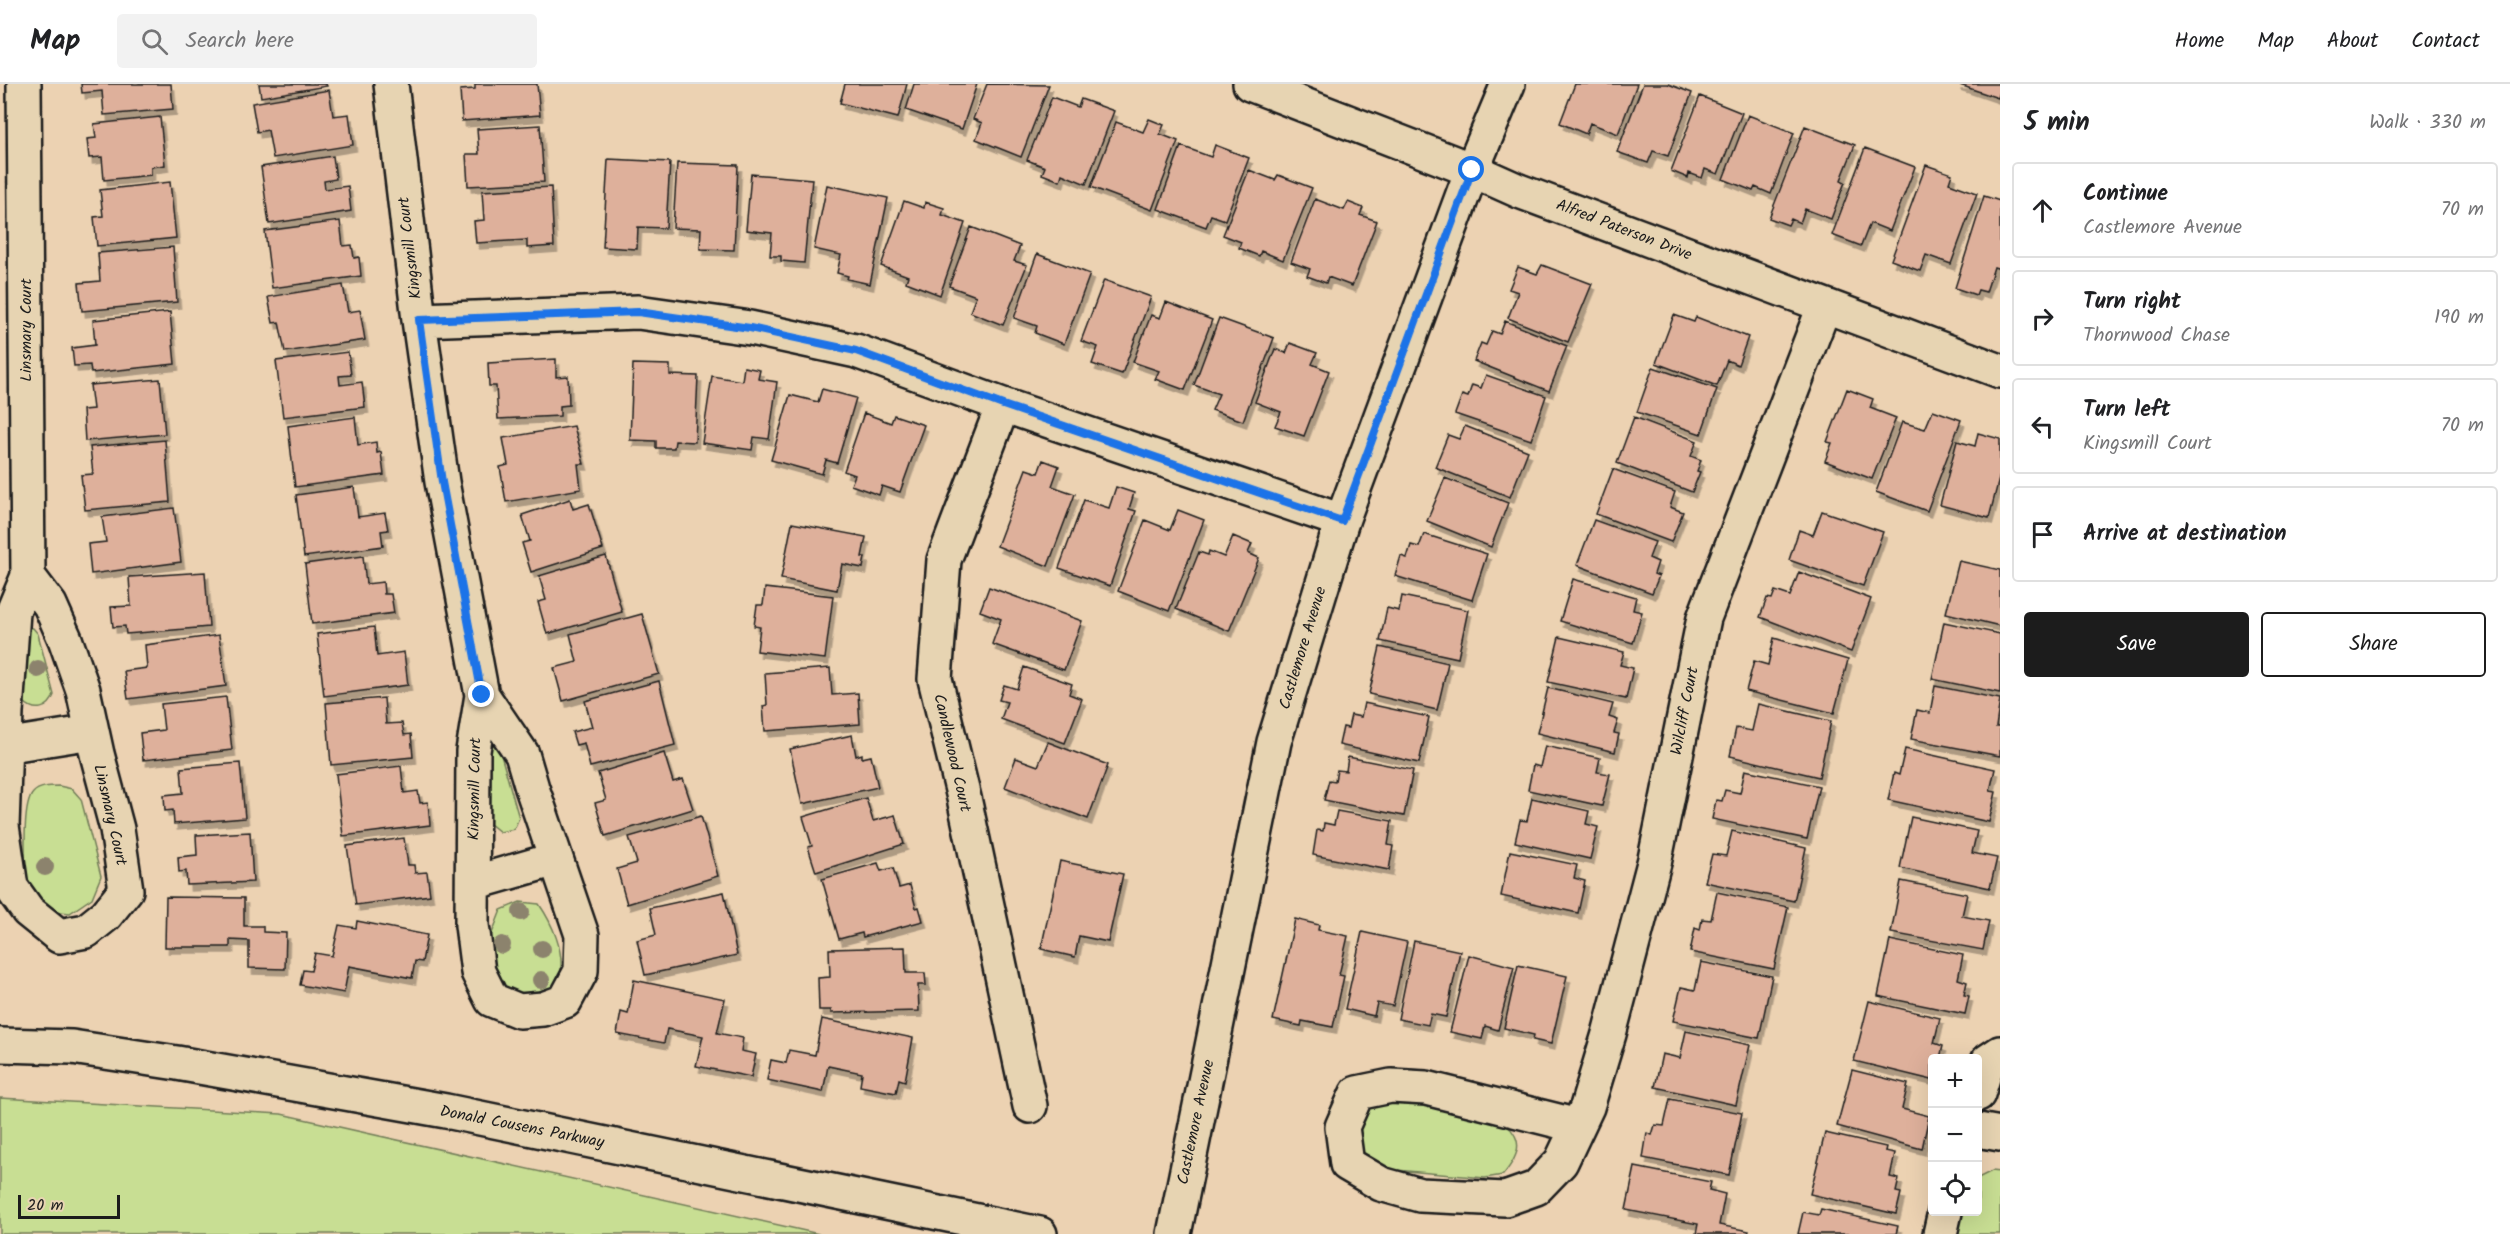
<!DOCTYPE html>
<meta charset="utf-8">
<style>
body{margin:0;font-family:Kalam,sans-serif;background:#f2f2f2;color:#202124}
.controls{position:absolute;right:18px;bottom:18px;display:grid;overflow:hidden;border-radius:6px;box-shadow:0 6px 24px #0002}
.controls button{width:54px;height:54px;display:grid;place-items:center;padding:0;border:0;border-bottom:2px solid #e0e0e0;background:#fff;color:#202124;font:30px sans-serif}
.scale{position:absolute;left:18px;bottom:15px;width:102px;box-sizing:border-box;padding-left:6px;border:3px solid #1c1c1c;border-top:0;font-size:16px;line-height:21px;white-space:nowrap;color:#1c1c1c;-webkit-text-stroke:4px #e7d4b2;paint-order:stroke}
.stop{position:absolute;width:18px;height:18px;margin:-14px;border:4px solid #1a73e8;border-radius:50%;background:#fff}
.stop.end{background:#1a73e8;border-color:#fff;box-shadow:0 2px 6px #0008}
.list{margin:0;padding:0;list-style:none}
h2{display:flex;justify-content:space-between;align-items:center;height:78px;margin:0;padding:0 24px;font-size:26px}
h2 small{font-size:20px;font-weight:400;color:#757577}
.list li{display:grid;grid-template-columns:39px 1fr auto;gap:18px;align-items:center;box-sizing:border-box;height:96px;margin:0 12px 12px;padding:0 12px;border:2px solid #e0e0e0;border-radius:6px}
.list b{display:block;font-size:22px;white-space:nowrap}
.list p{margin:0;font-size:20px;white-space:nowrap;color:#757577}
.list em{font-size:20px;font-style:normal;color:#757577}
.actions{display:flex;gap:12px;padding:18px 24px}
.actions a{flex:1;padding:14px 0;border:2px solid #1c1c1c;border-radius:6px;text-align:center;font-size:21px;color:#1c1c1c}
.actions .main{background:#1c1c1c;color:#fff}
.icon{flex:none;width:33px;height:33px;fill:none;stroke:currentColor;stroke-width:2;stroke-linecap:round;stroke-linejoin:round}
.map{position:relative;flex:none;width:2000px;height:1150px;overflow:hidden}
header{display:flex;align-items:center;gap:36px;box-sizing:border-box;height:84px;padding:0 30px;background:#fff;border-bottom:2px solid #e0e0e0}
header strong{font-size:28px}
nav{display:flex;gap:33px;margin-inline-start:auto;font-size:21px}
.search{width:420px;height:54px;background:#f2f2f2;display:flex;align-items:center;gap:15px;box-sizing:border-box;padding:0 21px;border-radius:6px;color:#757577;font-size:22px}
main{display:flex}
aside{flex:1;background:#fff}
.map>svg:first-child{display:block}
.green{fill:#c8de93;stroke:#727d58;stroke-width:1.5}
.building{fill:#deb09b;stroke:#1c1c1c;stroke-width:1.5;filter:url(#shadow)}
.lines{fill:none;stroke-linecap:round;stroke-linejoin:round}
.street-casing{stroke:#1c1c1c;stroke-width:38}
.secondary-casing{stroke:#1c1c1c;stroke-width:38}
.street{stroke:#e7d4b2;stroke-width:33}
.secondary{stroke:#e7d4b2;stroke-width:33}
.tree{fill:#8c836d}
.route{stroke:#1a73e8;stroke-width:8}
.labels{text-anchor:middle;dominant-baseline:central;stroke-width:4.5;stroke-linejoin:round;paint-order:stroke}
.street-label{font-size:16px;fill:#1c1c1c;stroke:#e7d4b2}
</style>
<header>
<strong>Map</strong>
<div class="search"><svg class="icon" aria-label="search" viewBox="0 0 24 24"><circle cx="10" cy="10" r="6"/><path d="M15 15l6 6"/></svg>Search here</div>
<nav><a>Home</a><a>Map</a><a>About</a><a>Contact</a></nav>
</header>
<main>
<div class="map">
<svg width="2000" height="1150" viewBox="0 0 2000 1150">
<defs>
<filter id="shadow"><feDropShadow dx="3.5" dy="6" stdDeviation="0" flood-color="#0004"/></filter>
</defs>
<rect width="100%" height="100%" fill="#ecd2b2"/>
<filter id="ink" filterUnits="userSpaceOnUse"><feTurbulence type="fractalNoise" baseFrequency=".0167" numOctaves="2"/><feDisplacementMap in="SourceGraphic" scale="12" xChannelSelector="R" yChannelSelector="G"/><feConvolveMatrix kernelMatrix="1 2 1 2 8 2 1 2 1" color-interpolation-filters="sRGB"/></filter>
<g filter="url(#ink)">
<path class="green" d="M28,544H33L38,550L54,611C49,625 35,629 24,618L20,551Z
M480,638L493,643L519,734L514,745L500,748L489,739Z
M59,702L72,705L81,715L101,792L92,814L70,829L51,827L26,802C26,783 21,722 33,709C39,702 50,702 59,702Z
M520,818L539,820C552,839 565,867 560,891C558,898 551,905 546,910L521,914L495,904L485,881L491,852L501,826Z
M1384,1011L1500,1035C1524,1054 1522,1068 1503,1091L1485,1094L1374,1084L1357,1064V1033L1369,1019Z
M0,1014L281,1030L819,1150H0Z
M1992,1087L2000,1088V1150H1957L1963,1128H1978V1094Z"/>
<path class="building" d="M81,0H171L173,25L104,31L102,7L82,9Z
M259,0H326L327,2L261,13Z
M475,0H537L540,31L462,37L460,6L475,5Z
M845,0H907L898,34L840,19Z
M914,0H977L962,45L906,26Z
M987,0L1049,1L1021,73L976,55L982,39L973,35Z
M1575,0H1637L1618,50L1590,39L1586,50L1560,39Z
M1643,0H1668L1692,9L1668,72L1653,67L1648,79L1617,68Z
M1957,0H2000V8L1998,14Z
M329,6L333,32L349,30L353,61L273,74L268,46L257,48L252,19Z
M1700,12L1742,29L1718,90L1705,85L1702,94L1689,89L1688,94L1671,87Z
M1052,13L1078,23L1081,15L1114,27L1086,100L1062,90L1060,97L1042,90L1045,83L1027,76Z
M1748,31L1794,49L1771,110L1755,103L1753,107L1723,95Z
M160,33L165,81L151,83V91L104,96L102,73L89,74L87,55L96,54L94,40Z
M1149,35L1164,41L1160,50L1178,57L1152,126L1091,103L1116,38L1143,48Z
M540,41L544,98L468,102L466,70H479L477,45Z
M1805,42L1855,61L1841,96L1845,98L1831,135L1805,125L1800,139L1791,135L1788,141L1769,134Z
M1215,61L1249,74L1225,136L1211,131L1206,143L1158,125L1181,62L1211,73Z
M1865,64L1915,83L1890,147L1870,139L1861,162L1832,151Z
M333,72L336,95L324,97L325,105L348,102L351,127L269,140L261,83Z
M608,75L670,78L666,144L638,143L637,165L603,163Z
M677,79L738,81L734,166L700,165L701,145L673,144Z
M1926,81L1952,90L1949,99L1977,109L1951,180L1926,171L1920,187L1891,176Z
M1249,86L1275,96L1278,91L1312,104L1283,176L1261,167L1259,172L1239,164L1241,158L1223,151Z
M751,90L812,95L804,179L781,177V172H770L772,149L746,146Z
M170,98L176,154L97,162L94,133L103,132L100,106Z
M827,101L888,114L870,200L847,195L848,192L837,189L841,171L814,165Z
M551,103L554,162L527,164V156L476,159L474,137L484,136L482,107Z
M1984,112L2000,117V185L1994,183L1986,208L1978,206L1976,211L1955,204Z
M1315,115L1344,126L1348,118L1363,124L1360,131L1377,137L1352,202L1328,193L1326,199L1307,192L1310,185L1291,178Z
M904,117L924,124L925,118L944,124L942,131L965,139L940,211L906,198L908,192L881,182Z
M340,137L343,162L352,161L354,174L359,173L361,192L272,204L265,147Z
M971,143L1020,162L1014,177L1027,181L1003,241L970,228L976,212L949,202Z
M173,163L177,218L82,227L79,199L100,197L98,169Z
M1037,170L1090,190L1064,260L1035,249L1037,242L1014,234Z
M1542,181L1592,200L1568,258L1508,234L1518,208L1509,205L1518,183L1537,190Z
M1104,196L1151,213L1122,290L1092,280L1098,263L1081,257Z
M343,201L348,228L360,226L365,256L285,268L279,238L273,239L268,213Z
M1166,218L1212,236L1185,306L1155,295L1159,287L1133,278L1151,231L1160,234Z
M170,228L175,280L91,289L90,281L74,282L72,264L95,261L93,236Z
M1674,231L1694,238L1696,233L1748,253L1738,281L1727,276L1717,302L1656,279Z
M1219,234L1274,254L1243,337L1212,326L1219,310L1194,301Z
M1505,237L1567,262L1549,307L1474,277L1481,259L1486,261L1492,247L1500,250Z
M1290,259L1317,269L1312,280L1329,287L1304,352L1275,342L1281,328L1255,318L1275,265L1286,269Z
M348,268L351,291L339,292L340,301L362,298L365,323L283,333L276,277Z
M556,275V293L568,292L569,321L560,322V332L498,335L496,302H489L488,279Z
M633,280L670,281V291L698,292L695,358L675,357L674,364H656V357L630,356Z
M744,283L760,286L758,295L777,298L769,355L754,353L752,366L702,359L712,292L742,297Z
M1653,283L1717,305L1701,350L1637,328Z
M1486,291L1546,312L1531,356L1455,330L1462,311L1468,313L1472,301L1481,304Z
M160,295L165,350L85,357L83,326L93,325L90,301Z
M822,305L856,314L837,379L826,376L822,390L771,376L790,311L818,318Z
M1847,305L1873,315L1870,324L1896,334L1872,395L1825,377L1832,359L1827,358Z
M1933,326L1961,336L1927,427L1876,408L1902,338L1925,345Z
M864,329L891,339L894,331L924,341L900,408L882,402L879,411L851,401L855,391L844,387Z
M355,333L358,361L376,358L377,369L381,368L384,391L295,403L288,342Z
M1634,333L1697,357L1691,372L1701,376L1697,387L1700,388L1692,408L1617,379Z
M574,342L584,380H578L581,405L506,418L500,383L508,381L503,354Z
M1465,342L1528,367L1510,413L1435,383L1448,351L1459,355Z
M1978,349L2000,355V391L1989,434L1940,421L1957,357L1975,362Z
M165,356L170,418L85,426L81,391L93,390L90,363Z
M1043,376L1059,382L1052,402L1075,410L1048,482L997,462L1026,385L1038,389Z
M1613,385L1675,408L1670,423L1683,428L1671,458L1596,430Z
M1445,394L1508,419L1491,463L1427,437Z
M354,403L358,433L385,429L388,446L381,447L383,462L304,473L296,411Z
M1116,403L1134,409L1129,425L1136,427L1110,502L1059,484L1084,416L1109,424Z
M570,415L573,425L589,420L603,465L531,488L522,459L530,457L522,431Z
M174,424L181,478L91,490L88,460L106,458L102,433Z
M1178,426L1204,436L1169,527L1118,507L1145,436L1170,446Z
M1822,427L1883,448L1863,502L1789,476L1799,446L1813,451Z
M1594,436L1655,458L1649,474L1658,478L1654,490L1659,492L1652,509L1577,481Z
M792,439L866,453L862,473H865L863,484L842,480L837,506L781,495Z
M1424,450L1487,470L1472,516L1395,492L1401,472L1407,474L1411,461L1419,463Z
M1233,452L1252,460L1248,469L1259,474L1229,547L1176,525L1199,468L1208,471L1209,467L1224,473Z
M363,472L366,500L383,498L384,510H391L394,529L312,540L305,480Z
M606,472L622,528L547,550L538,518L546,516L539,492Z
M1959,477L2000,486V542L1946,529Z
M205,488L209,543L126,550L125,542L113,543L111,523L131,522L129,493Z
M1799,488L1871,515L1851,568L1760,533L1767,514L1772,515L1775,507L1790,512Z
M1573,495L1636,513L1633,526L1642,528L1633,559L1560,537Z
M989,503L1082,537L1064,586L992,560L1001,535L980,527Z
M765,504L833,512L825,575L757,567L760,543L754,542L757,521H763Z
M1402,512L1468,526L1458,574L1380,557L1387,524L1399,527Z
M642,530L659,590L563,617L554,584L577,578L570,550Z
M1944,538L2000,550V609L1932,595Z
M374,543L377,572L404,568L408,601L324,612L317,550Z
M219,551L226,602L128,615L124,587L147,584L145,561Z
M1559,553L1624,568L1620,581L1633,584L1626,615L1548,598Z
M1774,554L1848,576L1834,629L1746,607L1754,577L1768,581Z
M1380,563L1448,579L1437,626L1369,610Z
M1024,583L1072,600L1069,610L1082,615L1065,659L1001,635L1007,618L999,616L1004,601L1017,605Z
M830,584L832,611L858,609L860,640L765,647L763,622L767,621L765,589Z
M659,597L675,661L590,683L584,659L576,661L572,648L592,643L585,617Z
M1935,602L2000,615L1996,643H2000V672L1911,655L1917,626L1930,629Z
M1548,604L1613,620L1609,633L1618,636L1614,649L1619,650L1615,668L1537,649Z
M226,613L232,666L143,676L140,649L164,646L161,620Z
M384,614L386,640L402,639L404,651L411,650L413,673L331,681L326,619Z
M1364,619L1429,633L1419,679L1339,661L1343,643L1348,644L1351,631L1361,633Z
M1758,620L1831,637L1819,693L1730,672L1736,644L1752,647Z
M852,651L856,672L862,670V674L871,672L878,703L802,720L790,665Z
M1048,658L1108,681L1088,735L1005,703L1016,674L1038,682Z
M1545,662L1600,674L1597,688L1610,690L1602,722L1528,706L1533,681L1540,683Z
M1905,665L1995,685L1990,707L1996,708L1989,738L1888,716L1894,689L1899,691Z
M664,669L673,698L683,695L693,725L605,752L595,719L606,716L598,689Z
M1348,673L1413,686L1404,732L1324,716L1329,696L1335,697L1337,686L1346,687Z
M240,679L245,734L174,740L173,726L165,727L164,711L183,709L181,684Z
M401,682L404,709L418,707L420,719L428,718L430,741L343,752L336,690Z
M1745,686L1819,702L1807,755L1712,735L1716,716L1722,717L1725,706L1740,709Z
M866,714L873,737L895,731L904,760L816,788L808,763L812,762L803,733Z
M1532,714L1589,727L1586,740L1598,743L1590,775L1515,758L1520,736L1527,737Z
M1337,727L1392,737L1388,761L1393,762L1389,786L1313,771L1317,746L1323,747L1324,739L1334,741Z
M701,732L718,792L627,820L617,785L637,779L629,753Z
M1911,733L1977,747L1972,769L1997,774L1990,804L1900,784Z
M1732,747L1806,764L1794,817L1705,798L1712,770L1726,772Z
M250,748L253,798L187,801L186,787L179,788L178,773L197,771L196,751Z
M404,754L408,781H414L415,789L427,788L430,811L356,821L347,762Z
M1510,767L1577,781L1574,794L1585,797L1578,829L1501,812Z
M1060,777L1123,790L1108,858L1079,852L1075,873L1041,865Z
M878,779L881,787L893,784L899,804L910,801L916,824L919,823L923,837L863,853L862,849L839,855L822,795Z
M1901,797L1967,810L1962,832L1989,837L1983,866L1891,849Z
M724,808L737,871L645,891L637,856L656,851L650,824Z
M1717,808L1788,823L1774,885L1690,868L1695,844L1700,846L1702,835L1711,836Z
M166,813L244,814V842H263V848L286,849L285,885L249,884V857L230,856V863H165Z
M1295,835L1319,841L1318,846L1348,852L1339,891L1344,892L1333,943L1302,937L1301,942L1273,936Z
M357,837L427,851L422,878L415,877L412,894L349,882L344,909L300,901L303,886L311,887L315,869L332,872L339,841L356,844Z
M1362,848L1407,858L1393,922L1377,919L1374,932L1345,925Z
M1890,856L1963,871L1958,895L1967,898L1964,911L1969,912L1965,930L1878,912Z
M1414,857L1460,867L1446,933L1431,930L1428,941L1398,935Z
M905,863L906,889H925L926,901H918L919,927L831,929V926H819L818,894L830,893L829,865Z
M1469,871L1514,883L1498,946L1485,942L1482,955L1450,948Z
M1701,878L1772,892L1759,954L1673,937L1681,903L1695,906Z
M1518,881L1567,892L1551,960L1533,956L1534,951L1504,944Z
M634,896L725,915L717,949L743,954L741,967L756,970L751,993L696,982L703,952L667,945L664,959L617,950L621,928L628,930Z
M1869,917L1940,934L1934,959L1943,962L1940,974H1932V996L1854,977Z
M822,935L913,954L905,997L899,995L896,1009L860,1002L862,989L828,982L823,1008L767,996L771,976L786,979L789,966L815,971Z
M1686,947L1750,961L1736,1021L1655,1003L1662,970L1680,974Z
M1852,986L1908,1000L1902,1025L1929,1032L1922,1065L1837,1042Z
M1670,1015L1742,1029L1729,1091L1643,1074L1647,1049L1652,1051L1655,1041L1664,1042Z
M1825,1049L1886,1063L1885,1067L1895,1069L1890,1093L1899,1095L1896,1108L1901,1109L1896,1130L1810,1110Z
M1635,1083L1711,1098L1709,1106L1725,1110L1719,1141L1749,1147L1748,1150H1696L1698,1140L1626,1126Z
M1821,1125L1898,1142L1896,1150H1798L1803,1128L1819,1131Z"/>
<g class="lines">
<defs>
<path id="street" d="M24,0L28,492L13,528L6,628L2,742L11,803L28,827L59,852L86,847L106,831L126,806L117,745L97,670L83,606L65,555L50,521L28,492
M391,0L419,236L442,398L482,611L473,667L472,841L478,888L492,916L519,927L543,925L565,917L581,887L582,851L532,704L522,670L482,611
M419,236L638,228L750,244L856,267L1003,321L1342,437
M1003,321L944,476L935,595L964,714L1030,1022
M4,662L92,648
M473,799L556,775
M1978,1010L1988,977L2000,969
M1578,1042L1426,1004L1391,1002L1357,1009L1342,1043L1347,1080L1381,1100L1420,1111L1505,1115L1536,1104L1561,1078L1587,1023L1609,950L1655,775L1704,534L1824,223
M1978,1046L2000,1050
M1940,1150L1945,1128"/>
<path id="secondary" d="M1250,0L1472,86L1519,107L2000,287
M0,961L72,963L177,979L446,1027L1040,1150
M1174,1150L1274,658L1342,437L1472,86L1508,0"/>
</defs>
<use href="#street" class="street-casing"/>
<use href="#secondary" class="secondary-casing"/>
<use href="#street" class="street"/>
<use href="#secondary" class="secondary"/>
</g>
<g class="tree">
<circle cx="38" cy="585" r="9"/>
<circle cx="45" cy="783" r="9"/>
<circle cx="521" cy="828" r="9"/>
<circle cx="502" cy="861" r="9"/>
<circle cx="542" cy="865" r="9"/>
<circle cx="541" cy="896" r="9"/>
</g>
</g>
<g class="lines" filter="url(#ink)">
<path class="route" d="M482,611L442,398L419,236L638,228L750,244L856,267L1003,321L1342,437L1472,86"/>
</g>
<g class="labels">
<g class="street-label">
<text transform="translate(1624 146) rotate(21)">Alfred Paterson Drive</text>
<text transform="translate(410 164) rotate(-97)">Kingsmill Court</text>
<text transform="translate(26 246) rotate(-90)">Linsmary Court</text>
<text transform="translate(1303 564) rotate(-73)">Castlemore Avenue</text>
<text transform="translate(1685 627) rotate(-79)">Wilcliff Court</text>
<text transform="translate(952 669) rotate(77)">Candlewood Court</text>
<text transform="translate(475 705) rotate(-89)">Kingsmill Court</text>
<text transform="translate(110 731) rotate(77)">Linsmary Court</text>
<text transform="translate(1196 1038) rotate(-78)">Castlemore Avenue</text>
<text transform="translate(522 1043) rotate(11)">Donald Cousens Parkway</text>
</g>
</g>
</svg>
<div class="controls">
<button>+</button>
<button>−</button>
<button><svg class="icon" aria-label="locate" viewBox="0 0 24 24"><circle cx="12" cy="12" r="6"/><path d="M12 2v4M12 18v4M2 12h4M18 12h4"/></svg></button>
</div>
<div class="scale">20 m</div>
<div class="stop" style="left:1472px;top:86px"></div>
<div class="stop end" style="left:482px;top:611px"></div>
</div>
<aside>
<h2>5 min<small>Walk · 330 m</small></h2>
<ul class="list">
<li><svg class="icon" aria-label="ahead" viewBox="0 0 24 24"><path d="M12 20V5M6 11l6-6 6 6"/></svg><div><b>Continue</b><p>Castlemore Avenue</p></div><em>70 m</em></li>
<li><svg class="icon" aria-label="right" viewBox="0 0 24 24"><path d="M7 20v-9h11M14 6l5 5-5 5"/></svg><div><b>Turn right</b><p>Thornwood Chase</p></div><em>190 m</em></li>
<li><svg class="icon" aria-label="left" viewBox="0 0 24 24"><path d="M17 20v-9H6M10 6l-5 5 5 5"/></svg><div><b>Turn left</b><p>Kingsmill Court</p></div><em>70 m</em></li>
<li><svg class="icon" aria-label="arrive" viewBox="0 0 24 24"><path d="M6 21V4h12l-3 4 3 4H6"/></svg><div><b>Arrive at destination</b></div></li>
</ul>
<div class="actions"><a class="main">Save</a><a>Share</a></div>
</aside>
</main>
